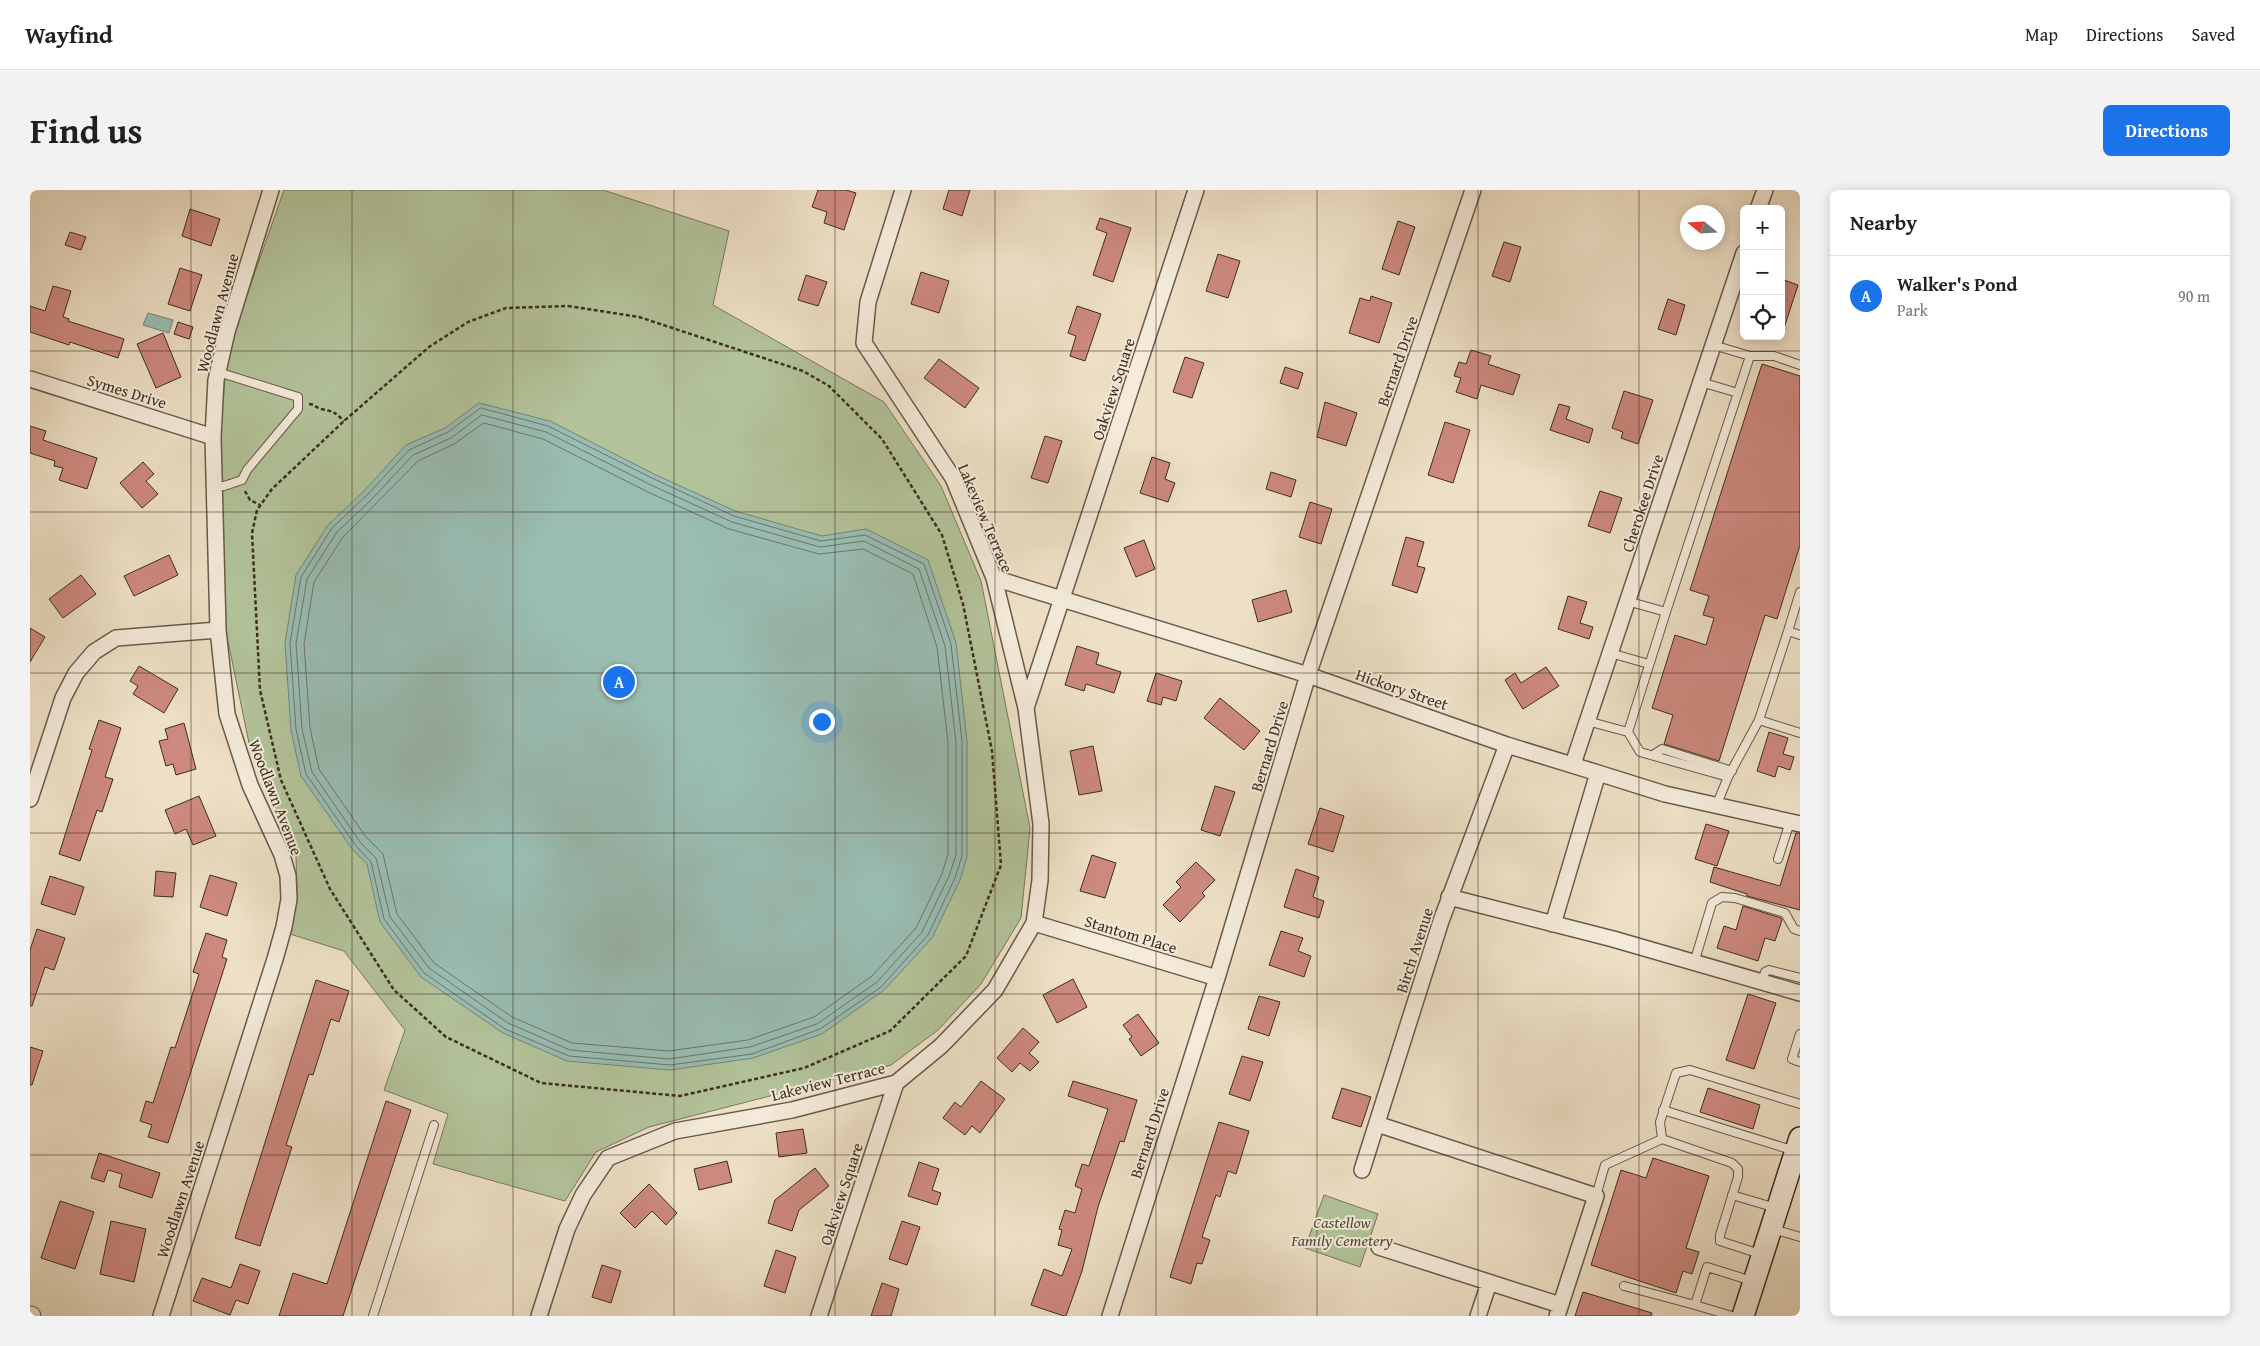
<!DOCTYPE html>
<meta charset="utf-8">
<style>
body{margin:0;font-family:"Gentium Book Plus",serif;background:#f2f2f2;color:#202124}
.controls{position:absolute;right:15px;top:15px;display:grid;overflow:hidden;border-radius:8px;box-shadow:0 2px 12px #0003}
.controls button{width:45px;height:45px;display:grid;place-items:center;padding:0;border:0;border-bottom:1px solid #e0e0e0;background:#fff;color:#202124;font:25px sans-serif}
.compass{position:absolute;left:1650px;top:15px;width:45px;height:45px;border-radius:50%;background:#fff;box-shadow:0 2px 12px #0003;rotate:288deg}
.you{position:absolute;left:791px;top:531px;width:18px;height:18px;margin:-12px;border:4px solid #fff;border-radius:50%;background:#1a73e8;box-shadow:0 0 0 8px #1a73e833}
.badge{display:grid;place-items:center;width:32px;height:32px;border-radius:50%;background:#1a73e8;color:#fff;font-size:16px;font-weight:700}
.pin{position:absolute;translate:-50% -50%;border:2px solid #fff;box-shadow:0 1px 5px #0006}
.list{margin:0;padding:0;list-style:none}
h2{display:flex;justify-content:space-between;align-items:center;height:65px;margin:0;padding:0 20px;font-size:21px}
h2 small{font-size:16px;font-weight:400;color:#757577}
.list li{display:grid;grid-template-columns:32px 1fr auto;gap:15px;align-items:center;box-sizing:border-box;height:80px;padding:0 20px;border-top:1px solid #e0e0e0}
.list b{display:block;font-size:19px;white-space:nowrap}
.list p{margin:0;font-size:16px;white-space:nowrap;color:#757577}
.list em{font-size:16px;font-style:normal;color:#757577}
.icon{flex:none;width:28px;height:28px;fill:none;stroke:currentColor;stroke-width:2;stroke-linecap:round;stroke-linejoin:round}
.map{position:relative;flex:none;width:1770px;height:1126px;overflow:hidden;border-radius:8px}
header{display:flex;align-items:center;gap:30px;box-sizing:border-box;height:70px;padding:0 25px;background:#fff;border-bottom:1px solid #e0e0e0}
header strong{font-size:24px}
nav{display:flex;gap:28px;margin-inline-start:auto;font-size:18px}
.intro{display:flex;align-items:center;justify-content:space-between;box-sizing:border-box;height:120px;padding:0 30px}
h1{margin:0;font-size:35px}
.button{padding:12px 22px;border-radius:8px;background:#1a73e8;color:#fff;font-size:18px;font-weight:700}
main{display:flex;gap:30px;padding:0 30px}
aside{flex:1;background:#fff;border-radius:8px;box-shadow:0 2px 12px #0003}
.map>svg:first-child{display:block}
.green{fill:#b3c39a;stroke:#78785d}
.water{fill:#99bdb3;stroke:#748478}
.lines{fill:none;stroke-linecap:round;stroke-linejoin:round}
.shore{stroke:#6b766a;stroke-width:1}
.building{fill:#cd897e;stroke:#3d2e20}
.service-casing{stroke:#695a4a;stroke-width:10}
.minor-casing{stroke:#695a4a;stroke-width:18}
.tertiary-casing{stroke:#695a4a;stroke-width:21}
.secondary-casing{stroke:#3d2e20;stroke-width:24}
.path{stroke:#3d2e20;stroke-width:2.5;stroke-dasharray:4 2.5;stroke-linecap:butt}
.service{stroke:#f4ebda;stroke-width:8}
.minor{stroke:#f4ebda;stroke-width:15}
.tertiary{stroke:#f4ebda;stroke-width:19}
.secondary{stroke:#f4ebda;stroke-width:21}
.grid{fill:none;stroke:#3d2e20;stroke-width:1;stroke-opacity:0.55}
.labels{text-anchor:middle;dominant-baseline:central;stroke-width:4;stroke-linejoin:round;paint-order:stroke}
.street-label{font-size:16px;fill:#3d2e20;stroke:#f4ebda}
.park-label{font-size:16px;font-style:italic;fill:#554c38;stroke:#f4ebda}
</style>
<header>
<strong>Wayfind</strong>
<nav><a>Map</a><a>Directions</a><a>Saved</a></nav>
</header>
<div class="intro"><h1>Find us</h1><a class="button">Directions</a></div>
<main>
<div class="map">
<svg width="1770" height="1126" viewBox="0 0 1770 1126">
<rect width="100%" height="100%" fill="#eee0c6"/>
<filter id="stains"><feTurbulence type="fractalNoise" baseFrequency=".004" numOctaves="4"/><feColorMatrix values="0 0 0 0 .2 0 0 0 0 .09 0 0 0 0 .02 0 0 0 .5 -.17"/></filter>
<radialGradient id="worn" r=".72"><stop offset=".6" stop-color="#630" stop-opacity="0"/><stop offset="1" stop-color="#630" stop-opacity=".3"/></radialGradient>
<path class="green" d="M254,0H573L699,41L683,115L854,212L911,296L951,391L1000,638L991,728L951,794L908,840L861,875L619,937L566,962L535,1011L403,974L418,924L354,900L375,840L314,761L260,744L267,704L266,667L219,553L194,432L190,237L198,159Z
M1294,1005L1348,1024L1330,1077L1275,1058Z"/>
<path class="water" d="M118,123L143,130L139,143L113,135Z
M449,213L520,231L626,285L705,321L792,346L836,339L898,370L926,453L937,551V667L930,690L902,748L854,800L792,844L723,868L640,880L537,871L473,843L391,787L350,732L337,674L322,659L271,586L261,540L255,453L266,385L298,335L334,301L376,255L415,238Z"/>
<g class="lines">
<path class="shore" d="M451,218L518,236L624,289L704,326L791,351L835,345L894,374L921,454L932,551V666L925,688L898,745L851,797L790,839L722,864L640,875L539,866L475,839L394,783L354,729L341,672L326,656L276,584L266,539L260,453L271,387L302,338L338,304L379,260L418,242Z
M452,225L516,242L621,295L702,332L790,357L834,351L889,379L915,456L926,552V665L919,686L892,742L847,792L787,834L720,857L639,869L540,860L478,833L399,778L360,727L346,668L330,652L282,582L272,539L266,453L277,389L307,342L342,309L383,265L421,248Z
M454,233L513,249L618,302L699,339L789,364L833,359L883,384L907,457L918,552V664L912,684L886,738L842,786L784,827L718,850L639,861L542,853L482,827L404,773L367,724L353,664L336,647L289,579L280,538L274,454L284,392L313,347L388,271L424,254Z"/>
</g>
<path class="building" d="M788,0H816L826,3L814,40L794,33L797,22L782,17Z
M919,0H940L932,26L913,19Z
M160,19L190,29L181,56L152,46Z
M1070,28L1101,38L1083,92L1063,85L1077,43L1066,39Z
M1368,31L1385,37L1369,85L1352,79Z
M40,42L56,47L51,60L35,55Z
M1474,52L1491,57L1480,92L1462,86Z
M1188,64L1210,71L1198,108L1176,101Z
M150,78L172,85L160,121L138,114Z
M891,82L919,91L909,123L881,114Z
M776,85L797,92L788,116L768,110Z
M1751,89L1768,95L1754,138H1751Z
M23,96L41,101L33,127L39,129L38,131L94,149L88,168L40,152L39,155L0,142V116L15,121Z
M1341,106L1362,113L1349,153L1319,143L1330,108L1340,111Z
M1638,109L1655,115L1646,145L1628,139Z
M1047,116L1071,124L1055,171L1040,166L1046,146L1038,143Z
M148,132L163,137L159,149L144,144Z
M133,143L151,187L126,198L107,154Z
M1441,160L1461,166L1458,174L1490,185L1483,205L1451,195L1447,209L1426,202L1431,188L1424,186L1429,172L1436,174Z
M1155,167L1174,173L1162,208L1143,202Z
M909,169L949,198L935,218L894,188Z
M1732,174L1770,186V355L1747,429L1735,425L1689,571L1634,554L1643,525L1622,518L1645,445L1676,455L1684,428L1673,425L1679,406L1660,400Z
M1255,177L1273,183L1268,199L1250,193Z
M1594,201L1623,210L1608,254L1591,248L1593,242L1582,238Z
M1295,212L1327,223L1316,256L1287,247Z
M1529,214L1540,217L1536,229L1563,239L1559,253L1520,240Z
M1415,232L1440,240L1423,293L1398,285Z
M0,236L16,241L13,250L67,268L57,299L29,290L33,278L24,276L25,271L0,263Z
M1015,246L1032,251L1018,293L1001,288Z
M1122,267L1140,273L1135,289L1145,293L1138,312L1110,303Z
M113,272L124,284L116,291L128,304L112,318L90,293Z
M1241,282L1266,290L1261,307L1236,299Z
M1570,301L1592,308L1580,343L1558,336Z
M1280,312L1302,319L1291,354L1269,347Z
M1376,347L1394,352L1387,376L1395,378L1387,403L1362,395Z
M1114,350L1125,379L1106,387L1094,358Z
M139,365L148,385L104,406L94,386Z
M51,385L66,404L33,428L19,409Z
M1256,400L1262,422L1228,432L1222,410Z
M1538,406L1557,412L1550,433L1563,437L1559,449L1528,439Z
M0,438L15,447L0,472Z
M1047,456L1069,463L1066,474L1091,482L1084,503L1056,494L1054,501L1035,495Z
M109,476L148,499L134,523L103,504L108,496L100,491Z
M1516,477L1529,496L1493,519L1475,490L1485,483L1491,493Z
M1126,483L1152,491L1146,511L1133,507L1131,515L1117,511Z
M1190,508L1230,541L1214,560L1174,528Z
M69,530L91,538L75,587L83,589L72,622L67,620L50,671L29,664L62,560L59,559Z
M154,533L166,579L146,585L143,574L136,576L129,551L138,549L135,539Z
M1739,542L1758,548L1753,564L1764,567L1760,580L1748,576L1745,587L1727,581Z
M1063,556L1072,601L1049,605L1040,561Z
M1185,596L1205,602L1190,646L1171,640Z
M169,606L186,646L163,655L156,639L145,644L135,620Z
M1290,618L1314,626L1303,662L1278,654Z
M1676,634L1699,641L1687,676L1665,669Z
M1766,643H1770V720L1717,706V704L1680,692L1684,677L1750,696Z
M1062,665L1086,673L1075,708L1050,701Z
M1166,672L1185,690L1172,703L1175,706L1150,732L1133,715L1151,697L1146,692Z
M1266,679L1289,687L1283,707L1294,711L1289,728L1254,717Z
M126,681L146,683L143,707L124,706Z
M180,685L207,693L197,726L170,717Z
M20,686L54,697L45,725L11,714Z
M1713,716L1751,728L1752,730L1745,751L1735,748L1728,771L1687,758L1694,736L1706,740Z
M7,739L35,748L24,780L15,777L2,816H0V760Z
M1251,741L1273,748L1268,761L1281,766L1274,787L1239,775Z
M176,743L197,750L192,767L197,769L138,953L118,947L122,935L110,931L116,911L123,913L141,857L145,858L169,784L163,782Z
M1043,789L1057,817L1027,833L1013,805Z
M286,790L319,801L309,832L301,829L283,885L279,884L256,955L262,957L230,1056L205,1048Z
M1718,804L1746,813L1724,879L1696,870Z
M1229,806L1250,812L1239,846L1218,839Z
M1108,824L1129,853L1111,866L1099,849L1102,847L1093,835Z
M993,838L1009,852L999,863L1009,872L1000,881L990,873L982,882L967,868Z
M0,857L13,861L2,895H0Z
M1212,866L1233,872L1220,911L1199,904Z
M951,891L975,909L950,943L942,936L935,945L913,928L925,912L931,917Z
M1043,891L1107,910L1094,952L1090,951L1068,1017L1052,1081L1036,1126H1034L1001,1115L1014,1079L1032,1086L1042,1059L1028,1055L1032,1040L1029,1039L1035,1020L1045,1023L1052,999L1045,996L1052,974L1059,976L1078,919L1038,906Z
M1312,898L1341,907L1331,937L1302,928Z
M1678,898L1730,915L1723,939L1670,922Z
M356,911L381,920L313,1126H249L263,1083L297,1094Z
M1189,932L1219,941L1206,984L1198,981L1190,1007L1186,1005L1172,1047L1180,1050L1172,1074L1167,1073L1161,1094L1140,1087Z
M773,939L777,963L749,967L746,943Z
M69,963L130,983L122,1008L89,997L92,984L78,980L74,992L61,988Z
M1623,968L1679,986L1656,1058L1669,1062L1662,1084L1653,1081L1646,1103L1561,1075L1591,980L1616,988Z
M697,971L702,992L669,1000L664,979Z
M889,972L909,979L902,1000L911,1003L907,1015L878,1006Z
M785,978L799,996L769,1020L762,1041L738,1033L745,1010Z
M619,994L647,1023L636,1035L622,1021L605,1038L590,1023Z
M30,1011L64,1022L45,1079L11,1068Z
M81,1031L116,1039L104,1092L70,1084Z
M872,1031L890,1037L877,1075L859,1069Z
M746,1060L766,1067L755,1103L734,1096Z
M210,1074L230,1081L218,1114L206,1110L200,1125L163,1111L172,1088L201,1098Z
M572,1075L591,1081L581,1113L562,1107Z
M852,1093L869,1099L861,1126H841Z
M1553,1102L1622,1123L1621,1126H1545Z"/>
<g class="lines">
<defs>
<path id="service" d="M1720,166H1744L1770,175
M1671,192L1708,203
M184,296H194L212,290L217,280L268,219V207L188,182
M1770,402L1758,441L1770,445
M1597,411L1636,422L1598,542
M1636,422L1720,166L1683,155
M1580,463L1619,474
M1729,530L1770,543
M1557,531L1598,542L1610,562L1698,587
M1623,565L1632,559L1702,581
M1687,614L1698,587L1729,530L1758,441
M1748,669L1760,632
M1664,773L1682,713L1692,707L1705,708L1755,723L1764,739L1770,741
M1732,792L1735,782L1739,780L1770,788
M1770,844L1762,869L1770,872
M1633,920L1765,961
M1702,1005L1746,1018
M1566,1006L1575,975L1632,949
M1743,1039L1770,1047
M1730,1064L1690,1051V1045L1708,987V979L1702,973L1632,949L1630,932L1646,883L1660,880L1770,914
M1594,1096L1665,1115
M343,1126L404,935
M1702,1126L1665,1115L1677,1077L1722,1091"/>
<path id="minor" d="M1728,19L1735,0
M0,189L183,247
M964,388L1278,485L1477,555L1568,583L1635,604L1770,634
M996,518L1166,0
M1543,574L1714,63
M0,609L33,508L46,483L64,462L86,448L188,440
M1419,707L1583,749L1770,803
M1004,733L1187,788
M1523,734L1568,583
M1347,934L1566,1006L1527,1126
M1332,980L1411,731L1477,555
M1349,1057L1530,1115
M131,1126L245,769L254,737L259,709L258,686L252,665L220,595L197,524L188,440L183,247L186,190L197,142L241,0
M509,1126L537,1039L553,1005L578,968L645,941L762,920L866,893L911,856L965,800L1004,733L1010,690L1011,634L996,518L964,388L923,288L834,153L838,112L873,0
M789,1126L866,893
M1080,1126L1187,788L1278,485L1443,0
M1448,1126L1459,1093"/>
<path id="tertiary" d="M0,1126H1"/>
<path id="secondary" d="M1713,1126L1770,948"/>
</defs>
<use href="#service" class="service-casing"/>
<use href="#minor" class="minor-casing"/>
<use href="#tertiary" class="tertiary-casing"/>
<use href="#secondary" class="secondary-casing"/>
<path class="path" d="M538,116L609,127L773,181L799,196L852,249L912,345L933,414L962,561L971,675L936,766L860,841L774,878L650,906L511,893L416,847L364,800L300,699L251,590L230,500L222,343L227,320L242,299L314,231L399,157L438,132L476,118Z
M279,214C285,214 286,218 291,219C305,222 303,221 314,231
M215,301L220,310L230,315"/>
<use href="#service" class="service"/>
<use href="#minor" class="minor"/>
<use href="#tertiary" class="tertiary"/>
<use href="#secondary" class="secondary"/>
</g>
<path class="grid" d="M161,0V1126M322,0V1126M483,0V1126M644,0V1126M805,0V1126M965,0V1126M1126,0V1126M1287,0V1126M1448,0V1126M1609,0V1126M0,161H1770M0,322H1770M0,483H1770M0,643H1770M0,804H1770M0,965H1770"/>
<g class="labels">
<g class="street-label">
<text transform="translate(187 123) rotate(-75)">Woodlawn Avenue</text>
<text transform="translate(1367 171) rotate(-71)">Bernard Drive</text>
<text transform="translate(1083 199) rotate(-72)">Oakview Square</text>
<text transform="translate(97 201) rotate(17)">Symes Drive</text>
<text transform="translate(1612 313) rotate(-72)">Cherokee Drive</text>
<text transform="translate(956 328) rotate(67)">Lakeview Terrace</text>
<text transform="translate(1372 499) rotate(19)">Hickory Street</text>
<text transform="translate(1239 556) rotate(-73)">Bernard Drive</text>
<text transform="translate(246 607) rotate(69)">Woodlawn Avenue</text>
<text transform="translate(1101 744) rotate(17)">Stantom Place</text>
<text transform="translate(1384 760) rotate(-72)">Birch Avenue</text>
<text transform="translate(798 891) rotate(-14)">Lakeview Terrace</text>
<text transform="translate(1119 943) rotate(-72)">Bernard Drive</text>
<text transform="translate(811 1004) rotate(-72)">Oakview Square</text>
<text transform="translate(150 1009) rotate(-72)">Woodlawn Avenue</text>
</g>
<g class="park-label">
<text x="1312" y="1032">Castellow<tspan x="1312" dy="18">Family Cemetery</tspan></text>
</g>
</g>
<rect width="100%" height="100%" filter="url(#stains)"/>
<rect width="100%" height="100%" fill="url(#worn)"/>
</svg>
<div class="controls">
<button>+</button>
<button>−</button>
<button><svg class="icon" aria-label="locate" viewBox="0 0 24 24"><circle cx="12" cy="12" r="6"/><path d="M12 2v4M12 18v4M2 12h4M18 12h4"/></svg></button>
</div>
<svg class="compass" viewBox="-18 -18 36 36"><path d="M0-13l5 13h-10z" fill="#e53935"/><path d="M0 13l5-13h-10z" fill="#757577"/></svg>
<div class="you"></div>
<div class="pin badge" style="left:589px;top:492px">A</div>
</div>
<aside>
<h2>Nearby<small></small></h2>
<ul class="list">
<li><span class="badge">A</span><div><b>Walker's Pond</b><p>Park</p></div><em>90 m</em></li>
</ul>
</aside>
</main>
